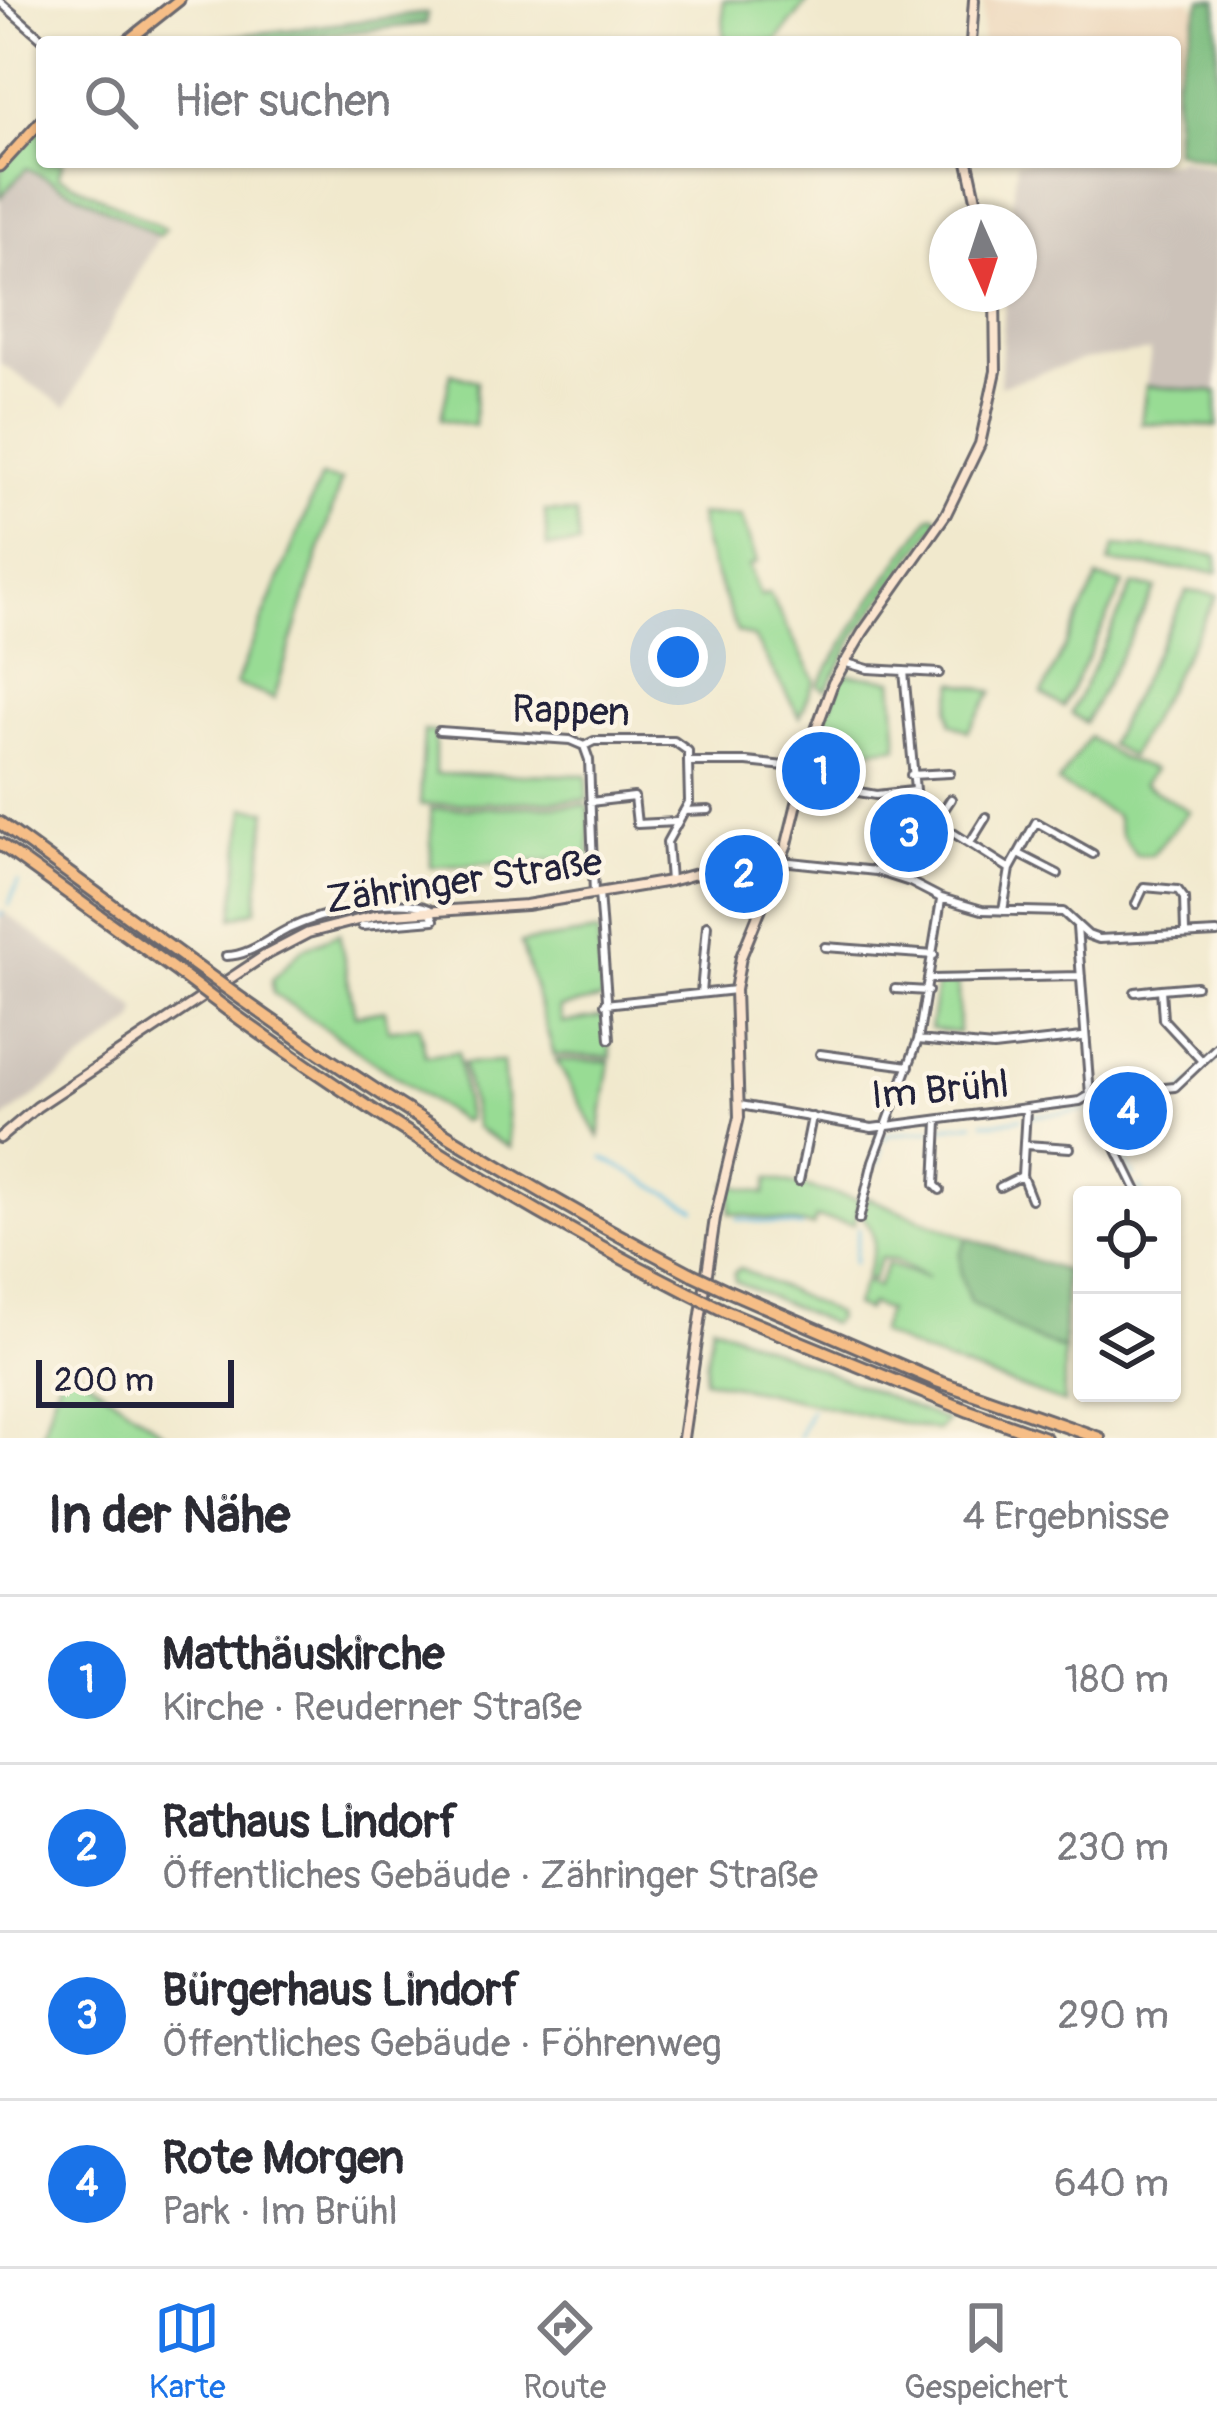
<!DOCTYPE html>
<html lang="de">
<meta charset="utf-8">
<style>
body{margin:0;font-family:Pangolin,sans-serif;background:#f7f7f7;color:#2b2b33}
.controls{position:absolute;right:36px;bottom:36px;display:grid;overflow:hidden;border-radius:12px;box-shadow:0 3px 9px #0004}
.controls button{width:108px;height:108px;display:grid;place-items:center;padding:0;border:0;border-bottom:3px solid #e1e1e2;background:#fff;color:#2b2b33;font:60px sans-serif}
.compass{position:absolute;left:929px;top:204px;width:108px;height:108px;border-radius:50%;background:#fff;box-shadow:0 3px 9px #0004;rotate:177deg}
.scale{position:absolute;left:36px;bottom:30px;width:198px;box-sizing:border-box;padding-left:12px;border:6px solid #22223b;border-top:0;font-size:33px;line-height:42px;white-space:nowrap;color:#22223b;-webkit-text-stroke:9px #fcf5e5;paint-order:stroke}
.you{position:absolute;left:678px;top:657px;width:42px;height:42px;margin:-30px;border:9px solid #fff;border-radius:50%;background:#1a73e8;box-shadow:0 0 0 18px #1a73e833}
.badge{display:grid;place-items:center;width:78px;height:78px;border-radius:50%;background:#1a73e8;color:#fff;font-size:39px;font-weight:700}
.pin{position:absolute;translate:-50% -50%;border:6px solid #fff;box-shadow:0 3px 12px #0006}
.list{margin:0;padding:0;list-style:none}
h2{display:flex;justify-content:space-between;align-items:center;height:156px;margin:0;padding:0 48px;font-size:51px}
h2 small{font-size:39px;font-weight:400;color:#7c7c81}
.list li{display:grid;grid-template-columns:78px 1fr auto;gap:36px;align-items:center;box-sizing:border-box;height:168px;padding:0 48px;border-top:3px solid #e1e1e2}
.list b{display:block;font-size:45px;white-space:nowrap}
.list p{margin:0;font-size:39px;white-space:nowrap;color:#7c7c81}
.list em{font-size:39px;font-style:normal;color:#7c7c81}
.icon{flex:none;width:66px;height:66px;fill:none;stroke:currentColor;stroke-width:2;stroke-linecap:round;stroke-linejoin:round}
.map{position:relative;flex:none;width:1217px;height:1438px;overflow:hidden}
.search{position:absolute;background:#fff;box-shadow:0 3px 9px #0004;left:36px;right:36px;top:36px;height:132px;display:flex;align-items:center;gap:30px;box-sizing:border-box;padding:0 42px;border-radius:12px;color:#7c7c81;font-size:45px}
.sheet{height:828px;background:#fff}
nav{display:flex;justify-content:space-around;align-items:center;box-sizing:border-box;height:168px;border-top:3px solid #e1e1e2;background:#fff;font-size:33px;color:#7c7c81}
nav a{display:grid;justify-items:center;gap:6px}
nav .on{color:#1a73e8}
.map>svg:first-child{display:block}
.built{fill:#edd7bb}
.industrial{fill:#ccc2b9}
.green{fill:#98dc94;stroke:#5d7f68;stroke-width:3}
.forest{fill:#7abc7e;stroke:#4e6f5c;stroke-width:3}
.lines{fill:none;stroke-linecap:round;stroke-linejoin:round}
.stream{stroke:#63bde1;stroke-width:3}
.street-casing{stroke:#6a686e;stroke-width:12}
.secondary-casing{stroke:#6a686e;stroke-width:14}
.primary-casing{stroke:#6a686e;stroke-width:15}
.highway-casing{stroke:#6a686e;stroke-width:16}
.street{stroke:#fff;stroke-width:6}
.secondary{stroke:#fbe5cf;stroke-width:8}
.primary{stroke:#f6be87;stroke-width:9}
.highway{stroke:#f6be87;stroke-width:10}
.highway-bridge-casing{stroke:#6a686e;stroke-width:16;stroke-linecap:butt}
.highway-bridge{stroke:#f6be87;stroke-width:10}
.labels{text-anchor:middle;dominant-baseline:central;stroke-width:9;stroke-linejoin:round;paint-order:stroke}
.street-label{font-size:39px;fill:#22223b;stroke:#fcf5e5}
</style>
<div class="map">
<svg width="1217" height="1438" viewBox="0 0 1217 1438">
<rect width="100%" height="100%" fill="#fcf5e5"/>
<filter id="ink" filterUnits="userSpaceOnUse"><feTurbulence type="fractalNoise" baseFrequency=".00833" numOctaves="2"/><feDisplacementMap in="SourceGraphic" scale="24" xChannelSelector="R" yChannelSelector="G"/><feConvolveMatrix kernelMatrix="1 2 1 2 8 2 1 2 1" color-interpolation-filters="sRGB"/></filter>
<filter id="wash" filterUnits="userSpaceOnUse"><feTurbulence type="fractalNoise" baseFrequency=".004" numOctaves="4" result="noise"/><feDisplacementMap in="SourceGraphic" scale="48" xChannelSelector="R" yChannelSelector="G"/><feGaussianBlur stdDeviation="2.7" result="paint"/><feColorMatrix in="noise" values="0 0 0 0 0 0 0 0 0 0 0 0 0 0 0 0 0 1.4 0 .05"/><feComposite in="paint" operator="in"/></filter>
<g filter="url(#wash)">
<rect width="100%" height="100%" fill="#f1e9cd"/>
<path class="built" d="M984,0H1189L1197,9L1198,27L1175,89V42H982Z"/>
<path class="industrial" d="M1175,157L1217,168V391L1146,385L1151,351L1082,360L1000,386L1005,294H1019V222H1010L1017,162H1175Z
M26,167L159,236L66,407L0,363V197Z
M0,909L137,1009L135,1021L0,1122Z"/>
<path class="green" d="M723,0H809L776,42H724Z
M42,125V162H63L58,176L165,229L159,236L27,168L0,197V170Z
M451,373L477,381L474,426L441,419Z
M1146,386L1217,392V427L1141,423Z
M321,477L341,481L274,699L236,684Z
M545,511L576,514L579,545L547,547Z
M699,515L741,516L757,562L749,566L760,596L769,593L815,680L800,717L754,638L737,632L704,544Z
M936,515L939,520L858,632L826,690L818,685L867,606L931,516Z
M1115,546L1217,555V572L1109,563Z
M1098,578L1124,584L1063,707L1042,694Z
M1133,585L1156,588L1085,723L1071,713Z
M1187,591L1217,595L1130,757L1109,744Z
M847,674L893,680L898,747L863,750L816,743L839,682Z
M955,682L993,692L968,731L951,723L949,710Z
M424,731L435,732V774L587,775L588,800L420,805Z
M1089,737L1120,758L1154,770L1143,784L1189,811L1152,855H1136L1121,834L1116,816L1058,783Z
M585,805L589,807L590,858L431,867V809Z
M245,808L267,810L256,910L233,918Z
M598,932L603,999L559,1008L563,1023L605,1016L611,1057L554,1055L521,943Z
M339,933L355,1015L385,1010L388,1030L419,1026L426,1056L458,1052L467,1119L461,1121L273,993L272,980L302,949Z
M937,984H958L959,1033L930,1029Z
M556,1060L610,1061L599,1137Z
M503,1062L510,1148L476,1128L463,1063Z
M769,1178L860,1200L854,1224L816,1218L813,1226L730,1213L732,1189L728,1184L765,1194Z
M866,1197L968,1238L960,1254L970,1302L1027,1336L1064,1350V1403L922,1353L879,1333L887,1311L870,1304L866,1311L854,1306L864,1282L877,1287L887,1264L928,1278L896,1261L881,1258L872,1281L865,1278C874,1255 880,1235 862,1216Z
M740,1268L835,1313L836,1319L831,1324L735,1281L734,1273Z
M712,1324L947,1421L938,1431L704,1379Z
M64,1362L171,1438H41Z"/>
<path class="forest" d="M1201,0H1217V161L1175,151V79Z
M427,13L426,24L265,42L208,39Z
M968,1238L1065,1271L1064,1350L1027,1336L970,1302L961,1276L960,1253Z"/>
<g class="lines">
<path class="stream" d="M9,905L18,882
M0,916L3,913
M1210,1064L1217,1060
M1197,1077L1204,1070
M1181,1094L1191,1083
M1149,1097L1173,1096
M1106,1104L1118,1123L1113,1134L1118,1143
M1100,1106L1138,1098
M1030,1116L1091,1110
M984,1122L995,1123L1021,1118
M941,1128L974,1123
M885,1140L887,1135L932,1130
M1121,1151L1134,1176
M604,1158L695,1209
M878,1164L882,1149
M1139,1187L1143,1195
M737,1219L801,1227
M854,1263L859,1228
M799,1438L810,1410"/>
</g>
</g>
<g filter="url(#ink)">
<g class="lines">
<defs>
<path id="street" d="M0,2L46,42
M843,662L868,669L939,673
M904,671L916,801L928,817L1010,869
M439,731L570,740L584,746
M584,746L589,760L594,894
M584,746L594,741H674L688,751V762
M911,775L950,773
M853,791L876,795L912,791
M590,802L634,797L637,824L676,822
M684,811L709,810
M936,822L951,799
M970,843L986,817
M1019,854L1058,874
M781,861L876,871L910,882L941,898L982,910L1063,912L1088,935L1099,939L1217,933
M670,881L667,842L689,802L688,762H747L804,768
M599,893L610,1039
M1136,904L1144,887L1178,890L1184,898L1185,932
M1003,911L1010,869L1036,822L1093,854
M1077,927L1090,1095L1139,1195
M825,947L934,955
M226,956C249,956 268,939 288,929C320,914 395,894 429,909L434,920L362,926
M931,979L1081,976
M1196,986L1161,989L1163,1019L1202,1061
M895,989L928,991
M1135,992L1161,989
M701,993L707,925
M605,1004L735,990
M918,1040L993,1047L1082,1037
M820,1054L909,1066
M1143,1090L1147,1131
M740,1105L872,1128L1080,1101L1090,1095L1175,1087L1217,1047
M938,1121L935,1185L940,1190
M1026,1145L1070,1148
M1022,1176L1031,1199
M799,1181L812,1117
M1000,1187L1022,1176L1026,1110
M859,1220L873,1161L918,1040L941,900"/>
<path id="secondary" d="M971,42L974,0
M968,162L981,222
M0,1138L37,1107L264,956L308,933L377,915L526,905L670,881L733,864L780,861
M683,1438L715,1218L739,1117L735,990L741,957L787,844L813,738L833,683L863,632L946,514L980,444L996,371L995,294"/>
<path id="primary" d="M126,42L179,0
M0,166L42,120"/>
<path id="highway" d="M0,823L192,963
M0,844L179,973
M243,1000C387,1102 535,1193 692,1274
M228,1010C375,1117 526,1210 687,1292
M726,1290L937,1381L1099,1438
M725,1311L969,1411L1045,1438"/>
</defs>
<use href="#street" class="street-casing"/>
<use href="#secondary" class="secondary-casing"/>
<use href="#primary" class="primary-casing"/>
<use href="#highway" class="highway-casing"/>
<use href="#street" class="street"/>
<use href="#secondary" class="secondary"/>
<use href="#primary" class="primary"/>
<use href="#highway" class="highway"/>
<defs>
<path id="highway-bridge" d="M192,963L243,1000
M179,973L228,1010
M692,1274L726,1290
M687,1292L725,1311"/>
</defs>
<use href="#highway-bridge" class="highway-bridge-casing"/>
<use href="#highway-bridge" class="highway-bridge"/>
</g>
</g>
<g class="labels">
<g class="street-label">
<text transform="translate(571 711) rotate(2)">Rappen</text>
<text transform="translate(464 881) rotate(-8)">Zähringer Straße</text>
<text transform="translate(940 1090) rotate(-5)">Im Brühl</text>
</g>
</g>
</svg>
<div class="controls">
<button><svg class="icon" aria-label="locate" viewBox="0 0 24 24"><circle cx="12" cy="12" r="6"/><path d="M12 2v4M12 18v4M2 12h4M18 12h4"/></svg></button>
<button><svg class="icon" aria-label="layers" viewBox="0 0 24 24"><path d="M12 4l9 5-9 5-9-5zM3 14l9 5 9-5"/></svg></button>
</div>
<svg class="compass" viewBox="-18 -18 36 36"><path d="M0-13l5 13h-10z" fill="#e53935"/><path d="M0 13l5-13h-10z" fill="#7c7c81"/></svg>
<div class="scale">200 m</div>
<div class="you"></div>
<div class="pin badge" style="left:821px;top:771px">1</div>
<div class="pin badge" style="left:744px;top:874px">2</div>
<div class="pin badge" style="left:909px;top:833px">3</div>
<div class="pin badge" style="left:1128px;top:1111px">4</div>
<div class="search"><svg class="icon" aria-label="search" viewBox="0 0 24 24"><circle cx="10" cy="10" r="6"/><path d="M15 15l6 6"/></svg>Hier suchen</div>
</div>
<section class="sheet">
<h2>In der Nähe<small>4 Ergebnisse</small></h2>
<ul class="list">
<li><span class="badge">1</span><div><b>Matthäuskirche</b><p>Kirche · Reuderner Straße</p></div><em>180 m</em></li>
<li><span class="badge">2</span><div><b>Rathaus Lindorf</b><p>Öffentliches Gebäude · Zähringer Straße</p></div><em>230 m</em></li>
<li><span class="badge">3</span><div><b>Bürgerhaus Lindorf</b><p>Öffentliches Gebäude · Föhrenweg</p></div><em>290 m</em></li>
<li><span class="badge">4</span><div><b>Rote Morgen</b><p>Park · Im Brühl</p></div><em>640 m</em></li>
</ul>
</section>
<nav>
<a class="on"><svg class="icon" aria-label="map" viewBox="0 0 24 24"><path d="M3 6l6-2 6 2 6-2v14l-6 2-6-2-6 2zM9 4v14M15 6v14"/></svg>Karte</a>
<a><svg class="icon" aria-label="directions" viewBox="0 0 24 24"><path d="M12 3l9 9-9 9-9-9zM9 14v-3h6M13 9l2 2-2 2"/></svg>Route</a>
<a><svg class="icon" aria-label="saved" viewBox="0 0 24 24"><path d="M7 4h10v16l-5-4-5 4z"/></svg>Gespeichert</a>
</nav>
